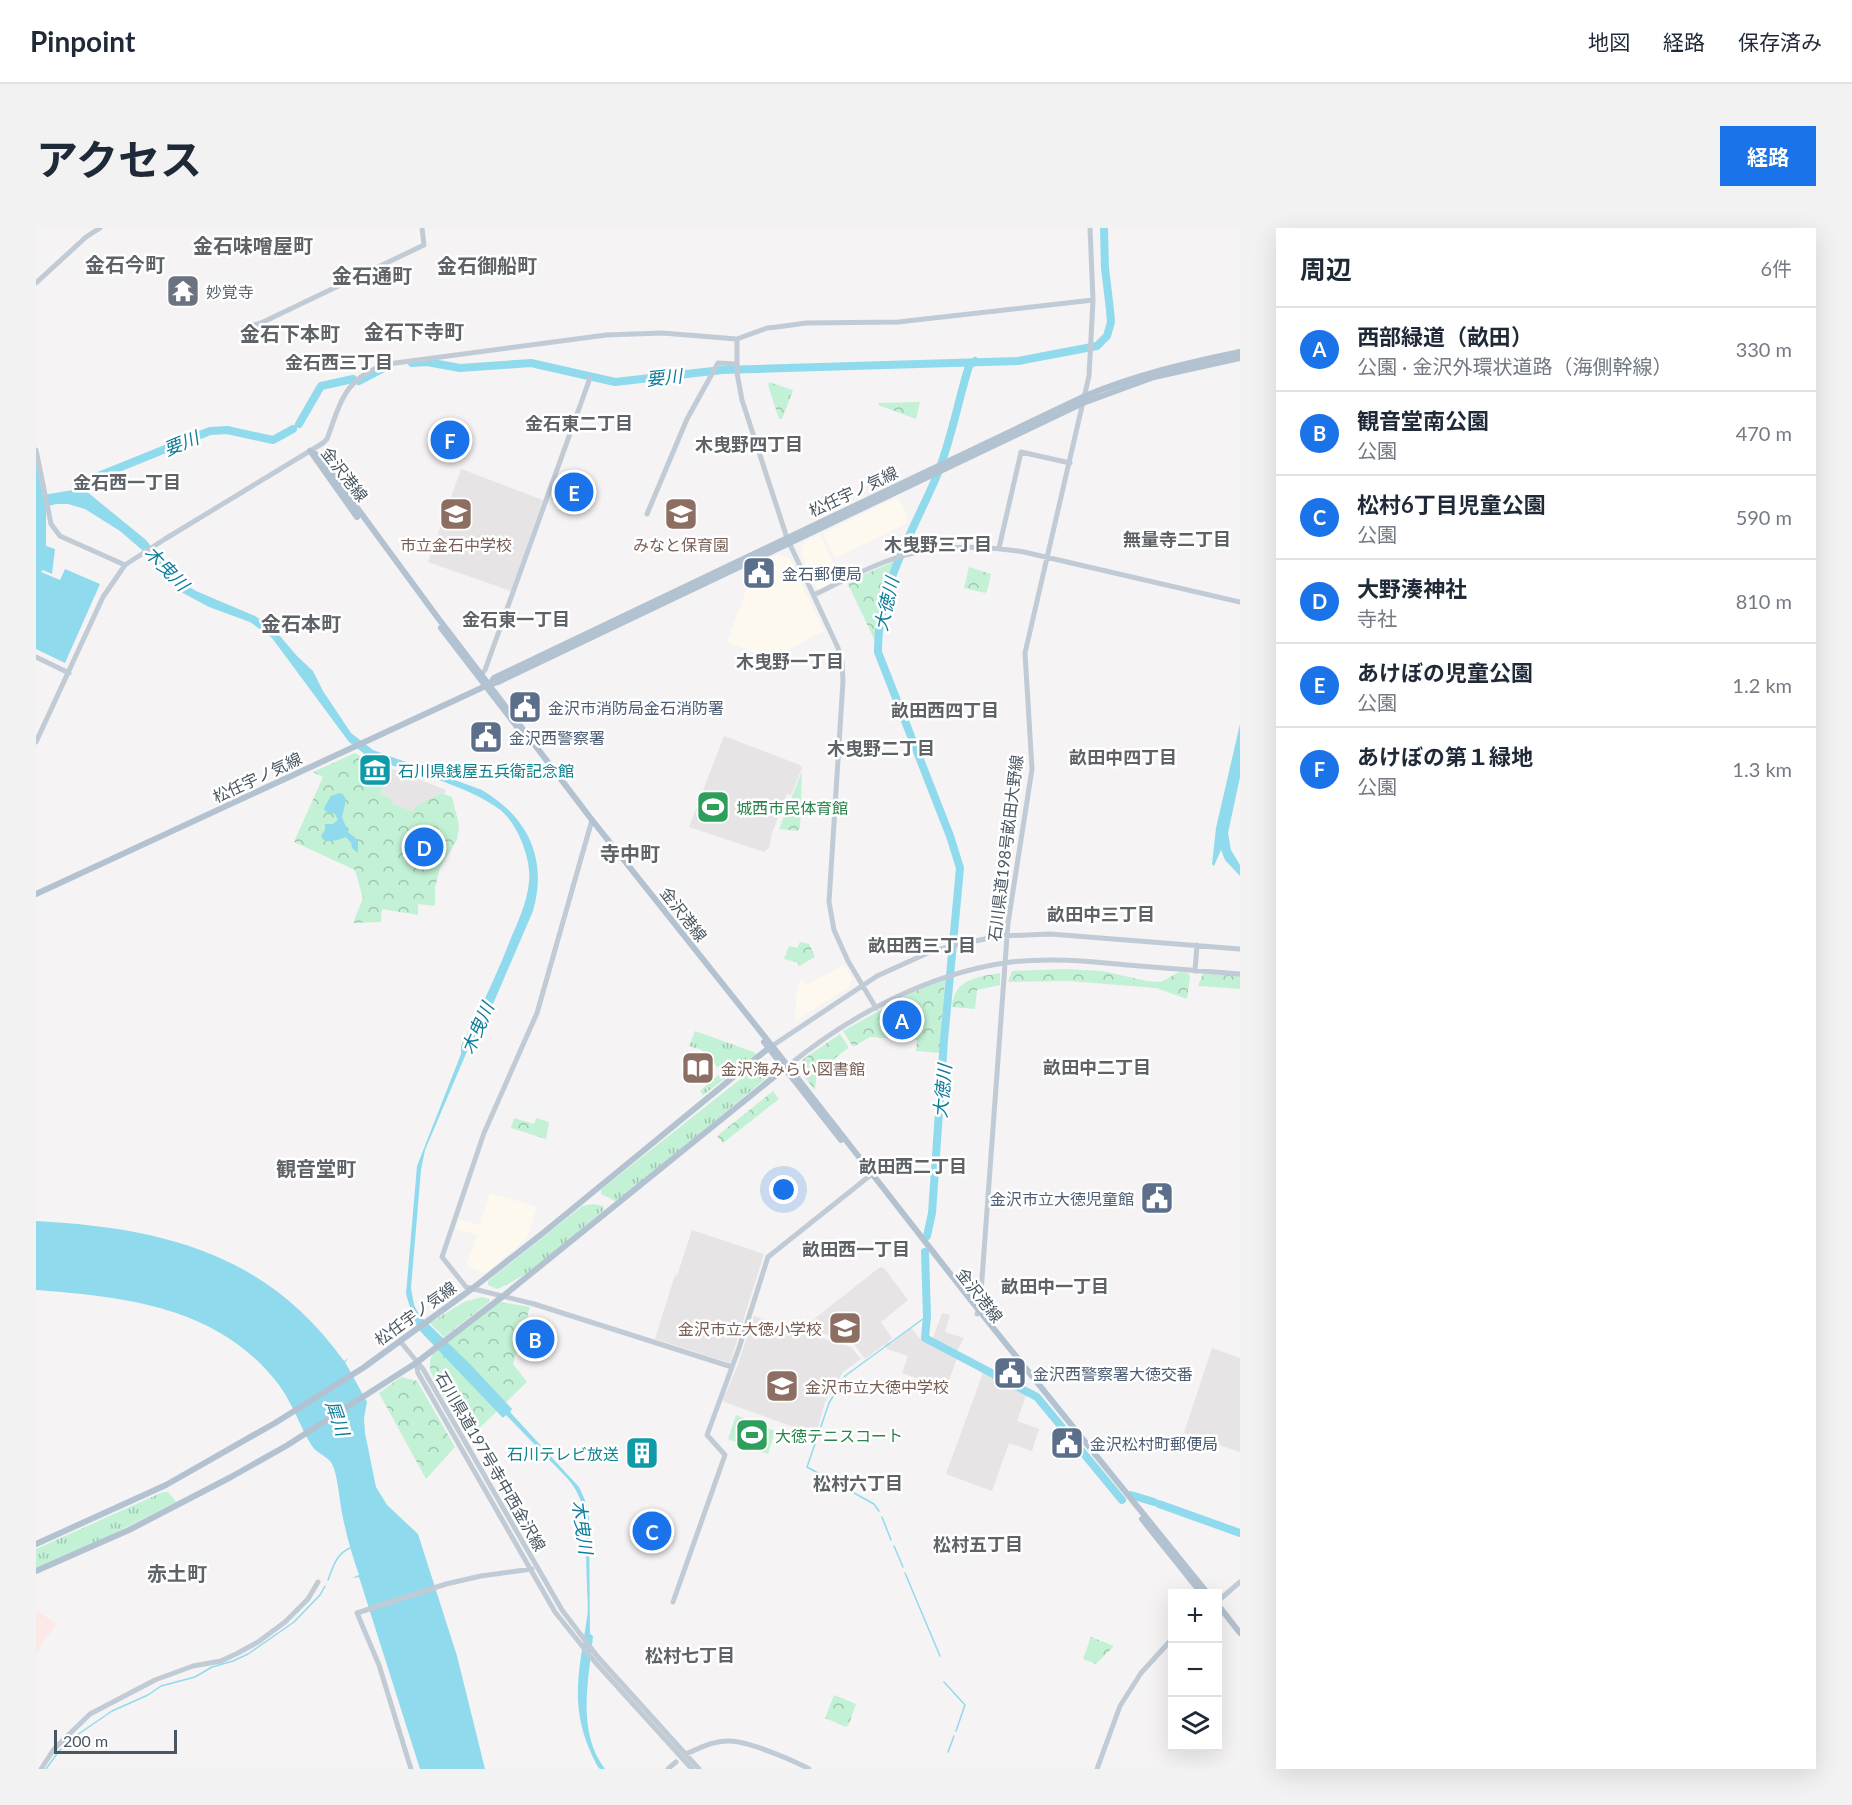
<!DOCTYPE html>
<html lang="ja">
<meta charset="utf-8">
<style>
body{margin:0;font-family:Lato,"Noto Sans JP",sans-serif;background:#f2f2f3;color:#1f2937}
.controls{position:absolute;right:18px;bottom:18px;display:grid;overflow:hidden;border-radius:0px;box-shadow:0 6px 24px #0002}
.controls button{width:54px;height:54px;display:grid;place-items:center;padding:0;border:0;border-bottom:2px solid #e0e1e3;background:#fff;color:#1f2937;font:30px sans-serif}
.scale{position:absolute;left:18px;bottom:15px;width:123px;box-sizing:border-box;padding-left:6px;border:3px solid #4a5661;border-top:0;font-size:16px;line-height:21px;white-space:nowrap;color:#4a5661;-webkit-text-stroke:4px #fff;paint-order:stroke}
.you{position:absolute;left:748px;top:962px;width:21px;height:21px;margin:-15px;border:4px solid #fff;border-radius:50%;background:#1a73e8;box-shadow:0 0 0 9px #1a73e833}
.badge{display:grid;place-items:center;width:39px;height:39px;border-radius:50%;background:#1a73e8;color:#fff;font-size:20px;font-weight:700}
.pin{position:absolute;translate:-50% -50%;border:3px solid #fff;box-shadow:0 2px 6px #0006}
.list{margin:0;padding:0;list-style:none}
h2{display:flex;justify-content:space-between;align-items:center;height:78px;margin:0;padding:0 24px;font-size:26px}
h2 small{font-size:20px;font-weight:400;color:#747a83}
.list li{display:grid;grid-template-columns:39px 1fr auto;gap:18px;align-items:center;box-sizing:border-box;height:84px;padding:0 24px;border-top:2px solid #e0e1e3}
.list b{display:block;font-size:22px;white-space:nowrap}
.list p{margin:0;font-size:20px;white-space:nowrap;color:#747a83}
.list em{font-size:20px;font-style:normal;color:#747a83}
.icon{flex:none;width:33px;height:33px;fill:none;stroke:currentColor;stroke-width:2;stroke-linecap:round;stroke-linejoin:round}
.map{position:relative;flex:none;width:1204px;height:1541px;overflow:hidden;border-radius:0px}
header{display:flex;align-items:center;gap:36px;box-sizing:border-box;height:84px;padding:0 30px;background:#fff;border-bottom:2px solid #e0e1e3}
header strong{font-size:28px}
nav{display:flex;gap:33px;margin-inline-start:auto;font-size:21px}
.intro{display:flex;align-items:center;justify-content:space-between;box-sizing:border-box;height:144px;padding:0 36px}
h1{margin:0;font-size:42px}
.button{padding:15px 27px;border-radius:0px;background:#1a73e8;color:#fff;font-size:21px;font-weight:700}
main{display:flex;gap:36px;padding:0 36px}
aside{flex:1;background:#fff;border-radius:0px;box-shadow:0 6px 24px #0002}
.map>svg:first-child{display:block}
.commercial{fill:#fdf9ef}
.education{fill:#e6e4e5}
.medical{fill:#fce8e6}
.grass{fill:url(#grass-tufts)}
.forest{fill:url(#forest-crowns)}
.pitch{fill:#c3f1d5}
.water{fill:#90daee}
.lines{fill:none;stroke-linecap:round;stroke-linejoin:round}
.stream{stroke:#90daee;stroke-width:1.5}
.river{stroke:#90daee;stroke-width:8}
.secondary{stroke:#c1cbd6;stroke-width:5}
.primary{stroke:#b3c2d1;stroke-width:6}
.labels{text-anchor:middle;dominant-baseline:central;stroke-width:5;stroke-linejoin:round;paint-order:stroke}
.worship-label{font-size:16px;fill:#5b616d;stroke:#fff;text-anchor:start}
.street-label{font-size:16px;fill:#4a5661;stroke:#fff}
.education-label{font-size:16px;fill:#785e54;stroke:#fff}
.service-label{font-size:16px;fill:#4e5e75;stroke:#fff;text-anchor:start}
.culture-label{font-size:16px;fill:#0d838f;stroke:#fff;text-anchor:start}
.leisure-label{font-size:16px;fill:#27864d;stroke:#fff;text-anchor:start}
.neighbourhood-label{font-size:18px;font-weight:bold;fill:#5f6368;stroke:#fff}
.water-label{font-size:18px;font-style:italic;fill:#0c7c9b;stroke:#fff}
.quarter-label{font-size:20px;font-weight:bold;fill:#5f6368;stroke:#fff}
</style>
<header>
<strong>Pinpoint</strong>
<nav><a>地図</a><a>経路</a><a>保存済み</a></nav>
</header>
<div class="intro"><h1>アクセス</h1><a class="button">経路</a></div>
<main>
<div class="map">
<svg width="1204" height="1541" viewBox="0 0 1204 1541">
<defs>
<pattern id="grass-tufts" width="24" height="20" patternUnits="userSpaceOnUse" patternTransform="scale(1.5)"><rect width="24" height="20" fill="#c3f1d5"/><path d="M3 7l-1-3M5 7V3M7 7l1-3M15 17l-1-3M17 17v-4M19 17l1-3" fill="none" stroke="#a0c6b0"/></pattern>
<pattern id="forest-crowns" width="20" height="18" patternUnits="userSpaceOnUse" patternTransform="scale(1.5)"><rect width="20" height="18" fill="#c3f1d5"/><path d="M2 6a3 3 0 1 1 6 0M12 15a3 3 0 1 1 6 0" fill="none" stroke="#a0c6b0"/></pattern>
</defs>
<rect width="100%" height="100%" fill="#f5f3f3"/>
<path class="commercial" d="M862,269L872,288L870,296L799,330L787,305Z
M784,307L804,350L783,362L781,361L765,326L768,314Z
M742,326L754,331L788,403L734,431L691,414L719,337Z
M808,737L816,750L813,759L759,793L761,756L767,752L770,757Z
M454,965L501,979L491,1010L450,1045L430,1038L441,1007L420,1001L423,991L444,997Z"/>
<path class="education" d="M425,241L507,272L475,363L392,334Z
M688,508L764,537L766,540L755,567L751,566L736,605L733,620L728,624L653,599Z
M354,540L410,562L408,566L405,565L377,585L357,576L344,566Z
M656,1002L728,1026L694,1135L619,1111L639,1047L641,1048Z
M844,1039L848,1040L872,1072L845,1094L856,1110L852,1114L855,1116L875,1100L883,1110L895,1115L906,1085L914,1087L909,1104L928,1110L921,1123L923,1124L910,1161L866,1145L872,1128L851,1121L848,1117L829,1131L818,1116L768,1099Z
M718,1088L815,1119L825,1131L807,1144L789,1174L780,1207L688,1174L687,1171L701,1139Z
M1176,1120L1204,1130V1224L1148,1205Z
M948,1142L991,1165L981,1193L1003,1201L996,1223L973,1215L956,1263L910,1246Z"/>
<path class="medical" d="M0,1382L20,1396L0,1425Z"/>
<path class="grass" d="M659,803L718,824L721,827L667,867L664,863L686,844L666,822L653,818Z
M726,834H731L738,843L734,847L581,974L565,966V962L568,959Z
M557,976L567,978L568,982C537,1007 497,1047 461,1061L452,1057V1053L546,978Z
M446,1069L453,1071V1074L408,1109L394,1095L428,1074Z
M127,1264H132L140,1274L67,1311L0,1340V1321Z"/>
<path class="forest" d="M733,154L757,162L746,191H743L732,157Z
M884,174L880,191L842,177L843,175Z
M521,254L551,265L544,283L515,272Z
M859,333L854,345L839,413L812,356L813,353Z
M933,339L955,346L951,363L949,365L928,360Z
M319,525L332,533L353,541L344,566L355,571L357,576L377,584L379,579L405,565L416,569L423,597L421,612L404,640L399,660V678L382,676V687L346,681L345,694L317,695L327,670L319,642L258,614L287,549L277,544Z
M766,543L764,600L761,603L743,601Z
M764,714L773,716L779,729L763,738L761,734L748,731L753,718L761,720Z
M1029,741L1066,743L1111,753L1125,754L1143,744L1152,745L1154,749L1151,771L1120,760L1032,753L972,754L976,743Z
M964,745V757L941,762L939,781L916,779C918,751 941,749 964,745Z
M1167,745L1204,748V761L1162,758Z
M909,752L904,825L880,823L881,812L834,809L817,819L807,803L879,763Z
M804,806L812,818V820L781,844L779,862L766,846V832Z
M737,863L743,871L687,915L681,908Z
M478,890L498,896L500,890L513,894L510,911L475,900Z
M464,1074L494,1079L477,1136L491,1154L432,1211L394,1143V1133L397,1124Z
M365,1149L381,1153L419,1219L390,1251L343,1165Z
M614,1287L633,1294L625,1315L601,1306Z
M1055,1409L1078,1418L1060,1436L1047,1431Z
M798,1467L820,1476L813,1496L810,1499L789,1490Z"/>
<path class="pitch" d="M700,1187L739,1203L732,1226L692,1211Z"/>
<path class="water" d="M0,234L7,267L43,261L52,251L55,249L56,255L50,263L110,312L132,340L150,357L160,363L219,388L238,401L261,428L277,443L287,463L315,505L337,522L446,562C492,589 512,631 497,683L457,776L432,821L389,922L385,942L375,1060L378,1077L384,1088L432,1134L476,1181L474,1184L543,1259L549,1272L553,1291L554,1406L557,1408C553,1452 540,1503 569,1541H564L562,1539C532,1483 542,1449 551,1390C553,1380 551,1368 551,1358C550,1335 550,1311 549,1288C546,1273 541,1261 531,1250L470,1187L467,1190L384,1103C379,1096 373,1076 370,1066L381,938L425,826V818C443,784 459,751 473,715C481,695 491,676 493,654C496,632 481,594 463,581C428,556 376,544 335,531L313,514L236,410L214,394L173,379L147,365L123,343L113,328L84,303L49,281L32,276H20L10,279V318L19,321L16,346L7,342L5,344L24,352L29,341L64,356L29,435L0,421Z
M1204,496V549L1192,605L1195,622L1204,637V648L1189,632L1185,622L1178,638L1176,636L1180,600Z
M303,565L307,566L310,572L306,589L312,604L322,612V625L316,620L315,615L310,609C302,612 298,614 288,612L285,608L289,602V596H297L302,592L299,586L289,583L288,580L295,568Z
M0,993C127,1000 231,1025 308,1133L313,1130L309,1134L331,1174L328,1190L329,1205L340,1259L351,1277L382,1306L421,1428L449,1541H384L323,1349L316,1350L323,1347C316,1327 310,1306 306,1285C304,1274 301,1244 296,1236C292,1228 281,1226 276,1218C264,1199 257,1176 243,1157C184,1079 91,1069 0,1062Z"/>
<g class="lines">
<path class="stream" d="M843,1283L838,1276L771,1239L793,1175L809,1148L891,1088
M846,1289L855,1312
M858,1318L867,1339
M869,1345L904,1428
M292,1352C297,1339 300,1326 314,1320
M908,1454L929,1477L920,1503
M912,1524L918,1508
M10,1541L23,1523L44,1505L76,1483L112,1467L125,1458L159,1449L176,1439L197,1433L212,1426L258,1394L284,1367L289,1358"/>
<path class="river" d="M376,135L391,134L424,140L495,135L579,154L686,142L982,133L1061,118L1071,108L1075,94L1074,82L1069,40L1068,0
M323,153L346,141
M263,196L285,158L317,151
M50,257L60,249L174,203L191,202L237,212L257,201
M891,1008L896,985L908,812L924,640L914,608L842,424C841,362 875,307 899,252C915,215 921,176 933,138L939,133
M889,1024L891,1088L889,1110L1001,1169L1086,1272
M1095,1267L1118,1274
M1123,1276L1204,1305"/>
<path class="secondary" d="M0,55L50,9L64,0
M208,100L225,95L388,17L386,0
M701,111V145L706,172L751,310L802,420L806,434L807,453L793,674L798,702L812,733L840,780
M0,222L15,296L24,308L89,337L67,369L0,514
M611,286L651,191L682,135L701,136
M963,320L985,224L1034,235
M89,337L129,311L287,215L291,211C305,173 309,149 352,136L570,107L626,105L701,111L731,100L741,99L770,95L862,94L1057,72
M778,367C803,355 828,341 854,332C897,316 944,317 988,324L1204,374
M0,429L33,445
M444,448L449,442L554,150
M556,592L501,785L448,905L406,1029L430,1059L498,1076L696,1139
M1159,743L1161,717
M736,818L841,748L894,724L923,716L965,708L1014,706L1204,721
M752,838C813,788 890,747 968,735C1008,729 1051,733 1091,737C1128,740 1166,743 1204,746
M941,1086L944,1078L972,695L996,541L989,425L1053,148L1057,72L1054,0
M364,1113L387,1141L526,1382L561,1428L663,1541
M380,1136L382,1145L519,1384L559,1434L656,1541
M1182,1373L1204,1354
M637,1374L689,1227L671,1207L703,1120L732,1029L836,946
M650,1526C664,1520 678,1512 694,1513C711,1513 757,1532 773,1541
M5,1541L18,1521L54,1486L119,1452L157,1438L185,1433L202,1425L222,1414L249,1394L272,1371L282,1354
M375,1541L343,1437L321,1385L410,1356L445,1348L496,1341
M632,1541L640,1534
M1061,1541L1084,1478L1105,1445L1136,1411"/>
<path class="primary" d="M274,223L283,228L402,390L556,592L752,838L937,1075L1172,1366
M275,224L321,289
M405,400L485,504
M454,456L458,450L1049,168C1100,147 1150,135 1204,124
M0,666L454,456L462,454L1047,175L1118,149L1204,130
M728,814L805,912
M1106,1291L1166,1366
M0,1316L130,1257L239,1195L327,1140L437,1060L507,1005L734,819
M0,1343L93,1302L195,1249L250,1218L380,1135L466,1069L749,840
M1182,1377L1204,1405"/>
</g>
<defs>
<symbol id="temple-square" viewBox="-11 -11 22 22"><rect x="-9" y="-9" width="18" height="18" rx="4" fill="#6b7280" stroke="#fff"/><path d="M0-6L5-2H3V0L6.5 2.5H4V6H1.5V3h-3V6H-4V2.5H-6.5L-3 0V-2H-5Z" fill="#fff"/></symbol>
<symbol id="school-square" viewBox="-11 -11 22 22"><rect x="-9" y="-9" width="18" height="18" rx="4" fill="#8d6e63" stroke="#fff"/><path d="M0-5L7-2L0 1L-7-2ZM-4 1L0 2.5L4 1V4Q0 6-4 4Z" fill="#fff"/></symbol>
<symbol id="civic-square" viewBox="-11 -11 22 22"><rect x="-9" y="-9" width="18" height="18" rx="4" fill="#5c6f8a" stroke="#fff"/><path d="M-.6-6.5H3V-4.5H.6V-3L4-1V1h2V6H-6V1h2V-1L-.6-3ZM-1.2 2.5V6h2.4V2.5Z" fill="#fff"/></symbol>
<symbol id="museum-square" viewBox="-11 -11 22 22"><rect x="-9" y="-9" width="18" height="18" rx="4" fill="#0f9aa8" stroke="#fff"/><path d="M0-6L6-3V-2H-6V-3ZM-5-1h2V3h-2ZM-1-1h2V3h-2ZM3-1h2V3H3ZM-6 4H6V6H-6Z" fill="#fff"/></symbol>
<symbol id="stadium-square" viewBox="-11 -11 22 22"><rect x="-9" y="-9" width="18" height="18" rx="4" fill="#2e9e5b" stroke="#fff"/><path d="M0-5a6.5 5 0 1 0 0 10a6.5 5 0 1 0 0-10ZM-3.5-1.8h7v3.6h-7Z" fill="#fff"/></symbol>
<symbol id="library-square" viewBox="-11 -11 22 22"><rect x="-9" y="-9" width="18" height="18" rx="4" fill="#8d6e63" stroke="#fff"/><path d="M-6-4Q-3-5.5-.7-3.5V5Q-3 3-6 4ZM6-4Q3-5.5 .7-3.5V5Q3 3 6 4Z" fill="#fff"/></symbol>
<symbol id="building-square" viewBox="-11 -11 22 22"><rect x="-9" y="-9" width="18" height="18" rx="4" fill="#0f9aa8" stroke="#fff"/><path d="M-4-6H4V6H1V3H-1V6H-4ZM-2.5-4.3h1.7v1.8h-1.7ZM.8-4.3h1.7v1.8H.8ZM-2.5-1h1.7V.8h-1.7ZM.8-1h1.7V.8H.8Z" fill="#fff"/></symbol>
</defs>
<g fill-rule="evenodd">
<use href="#temple-square" x="128" y="44" width="38" height="38"/>
<use href="#school-square" x="401" y="267" width="38" height="38"/>
<use href="#school-square" x="626" y="267" width="38" height="38"/>
<use href="#civic-square" x="704" y="326" width="38" height="38"/>
<use href="#civic-square" x="470" y="460" width="38" height="38"/>
<use href="#civic-square" x="431" y="490" width="38" height="38"/>
<use href="#museum-square" x="320" y="523" width="38" height="38"/>
<use href="#stadium-square" x="658" y="560" width="38" height="38"/>
<use href="#library-square" x="643" y="821" width="38" height="38"/>
<use href="#civic-square" x="1102" y="951" width="38" height="38"/>
<use href="#school-square" x="790" y="1081" width="38" height="38"/>
<use href="#civic-square" x="955" y="1126" width="38" height="38"/>
<use href="#school-square" x="727" y="1139" width="38" height="38"/>
<use href="#stadium-square" x="697" y="1188" width="38" height="38"/>
<use href="#civic-square" x="1012" y="1196" width="38" height="38"/>
<use href="#building-square" x="587" y="1206" width="38" height="38"/>
</g>
<g class="labels">
<g class="worship-label">
<text x="170" y="63">妙覚寺</text>
</g>
<g class="street-label">
<text transform="translate(309 246) rotate(52)">金沢港線</text>
<text transform="translate(817 263) rotate(-25)">松任宇ノ気線</text>
<text transform="translate(221 549) rotate(-25)">松任宇ノ気線</text>
<text transform="translate(969 620) rotate(-83)">石川県道198号畝田大野線</text>
<text transform="translate(648 686) rotate(52)">金沢港線</text>
<text transform="translate(944 1067) rotate(52)">金沢港線</text>
<text transform="translate(379 1085) rotate(-36)">松任宇ノ気線</text>
<text transform="translate(455 1233) rotate(60)">石川県道197号寺中西金沢線</text>
</g>
<g class="education-label">
<text x="420" y="316">市立金石中学校</text>
<text x="645" y="316">みなと保育園</text>
<text x="685" y="840" text-anchor="start">金沢海みらい図書館</text>
<text x="786" y="1100" text-anchor="end">金沢市立大徳小学校</text>
<text x="769" y="1158" text-anchor="start">金沢市立大徳中学校</text>
</g>
<g class="service-label">
<text x="746" y="345">金石郵便局</text>
<text x="512" y="479">金沢市消防局金石消防署</text>
<text x="473" y="509">金沢西警察署</text>
<text x="1098" y="970" text-anchor="end">金沢市立大徳児童館</text>
<text x="997" y="1145">金沢西警察署大徳交番</text>
<text x="1054" y="1215">金沢松村町郵便局</text>
</g>
<g class="culture-label">
<text x="362" y="542">石川県銭屋五兵衛記念館</text>
<text x="583" y="1225" text-anchor="end">石川テレビ放送</text>
</g>
<g class="leisure-label">
<text x="700" y="579">城西市民体育館</text>
<text x="739" y="1207">大徳テニスコート</text>
</g>
<g class="neighbourhood-label">
<text x="303" y="134">金石西三丁目</text>
<text x="543" y="195">金石東二丁目</text>
<text x="713" y="216">木曳野四丁目</text>
<text x="91" y="254">金石西一丁目</text>
<text x="1141" y="311">無量寺二丁目</text>
<text x="902" y="316">木曳野三丁目</text>
<text x="480" y="391">金石東一丁目</text>
<text x="754" y="433">木曳野一丁目</text>
<text x="909" y="482">畝田西四丁目</text>
<text x="845" y="520">木曳野二丁目</text>
<text x="1087" y="529">畝田中四丁目</text>
<text x="1065" y="686">畝田中三丁目</text>
<text x="886" y="717">畝田西三丁目</text>
<text x="1061" y="839">畝田中二丁目</text>
<text x="877" y="938">畝田西二丁目</text>
<text x="820" y="1021">畝田西一丁目</text>
<text x="1019" y="1058">畝田中一丁目</text>
<text x="822" y="1255">松村六丁目</text>
<text x="942" y="1316">松村五丁目</text>
<text x="654" y="1427">松村七丁目</text>
</g>
<g class="water-label">
<text transform="translate(628 149) rotate(-6)">要川</text>
<text transform="translate(145 215) rotate(-22)">要川</text>
<text transform="translate(131 340) rotate(46)">木曳川</text>
<text transform="translate(850 376) rotate(-77)">大徳川</text>
<text transform="translate(441 800) rotate(-66)">木曳川</text>
<text transform="translate(906 863) rotate(-85)">大徳川</text>
<text transform="translate(302 1190) rotate(71)">犀川</text>
<text transform="translate(547 1299) rotate(82)">木曳川</text>
</g>
<g class="quarter-label">
<text x="217" y="17">金石味噌屋町</text>
<text x="89" y="36">金石今町</text>
<text x="451" y="37">金石御船町</text>
<text x="336" y="47">金石通町</text>
<text x="378" y="103">金石下寺町</text>
<text x="254" y="105">金石下本町</text>
<text x="265" y="395">金石本町</text>
<text x="594" y="625">寺中町</text>
<text x="280" y="940">観音堂町</text>
<text x="141" y="1345">赤土町</text>
</g>
</g>
</svg>
<div class="controls">
<button>+</button>
<button>−</button>
<button><svg class="icon" aria-label="layers" viewBox="0 0 24 24"><path d="M12 4l9 5-9 5-9-5zM3 14l9 5 9-5"/></svg></button>
</div>
<div class="scale">200 m</div>
<div class="you"></div>
<div class="pin badge" style="left:866px;top:792px">A</div>
<div class="pin badge" style="left:499px;top:1111px">B</div>
<div class="pin badge" style="left:616px;top:1303px">C</div>
<div class="pin badge" style="left:388px;top:619px">D</div>
<div class="pin badge" style="left:538px;top:264px">E</div>
<div class="pin badge" style="left:414px;top:212px">F</div>
</div>
<aside>
<h2>周辺<small>6件</small></h2>
<ul class="list">
<li><span class="badge">A</span><div><b>西部緑道（畝田）</b><p>公園 · 金沢外環状道路（海側幹線）</p></div><em>330 m</em></li>
<li><span class="badge">B</span><div><b>観音堂南公園</b><p>公園</p></div><em>470 m</em></li>
<li><span class="badge">C</span><div><b>松村6丁目児童公園</b><p>公園</p></div><em>590 m</em></li>
<li><span class="badge">D</span><div><b>大野湊神社</b><p>寺社</p></div><em>810 m</em></li>
<li><span class="badge">E</span><div><b>あけぼの児童公園</b><p>公園</p></div><em>1.2 km</em></li>
<li><span class="badge">F</span><div><b>あけぼの第１緑地</b><p>公園</p></div><em>1.3 km</em></li>
</ul>
</aside>
</main>
